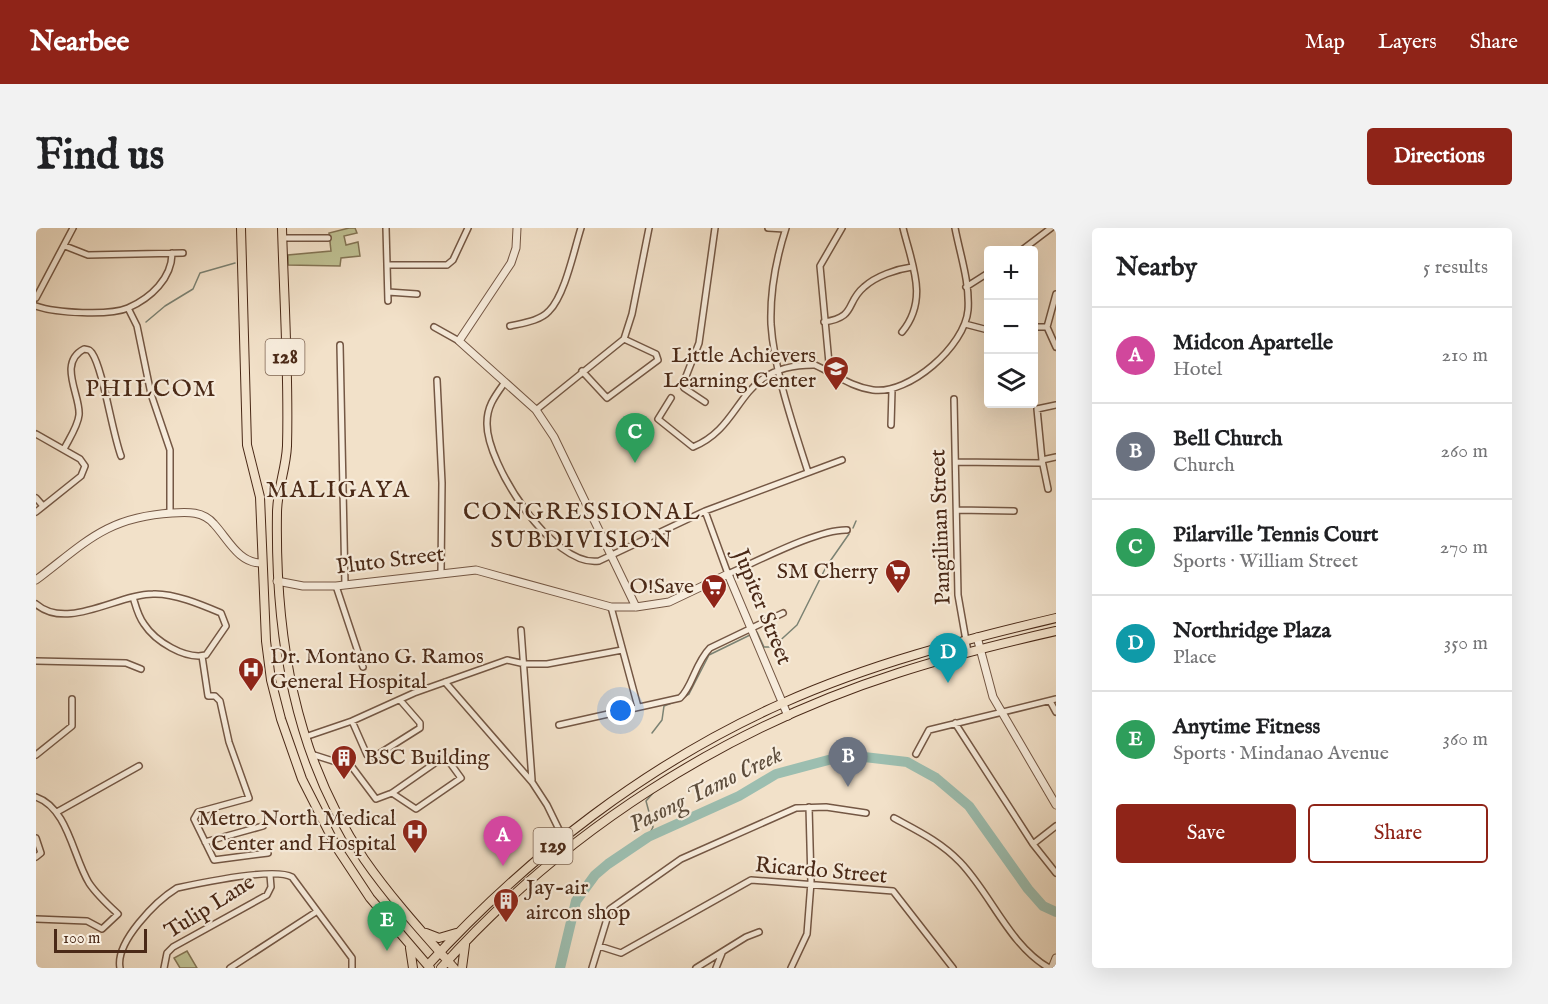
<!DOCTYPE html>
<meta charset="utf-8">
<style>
body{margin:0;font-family:"IM FELL English",serif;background:#f2f2f2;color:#202124}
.controls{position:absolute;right:18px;top:18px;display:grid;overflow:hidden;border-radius:6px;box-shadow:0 6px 24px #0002}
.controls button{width:54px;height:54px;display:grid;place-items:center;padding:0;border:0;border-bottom:2px solid #e0e0e0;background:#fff;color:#202124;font:30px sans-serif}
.scale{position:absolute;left:18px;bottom:15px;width:93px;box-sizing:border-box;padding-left:6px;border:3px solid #4a2917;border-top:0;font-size:16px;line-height:21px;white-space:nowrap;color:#4a2917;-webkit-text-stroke:4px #f7ecdc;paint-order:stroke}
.you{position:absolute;left:585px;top:483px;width:21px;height:21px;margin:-15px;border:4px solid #fff;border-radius:50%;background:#1a73e8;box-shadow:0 0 0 9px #1a73e833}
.badge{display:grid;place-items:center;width:39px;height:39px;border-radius:50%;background:#8f2418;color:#fff;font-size:20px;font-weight:700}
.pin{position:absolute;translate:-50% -50px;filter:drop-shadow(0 2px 3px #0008)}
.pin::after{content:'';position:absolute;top:32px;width:21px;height:18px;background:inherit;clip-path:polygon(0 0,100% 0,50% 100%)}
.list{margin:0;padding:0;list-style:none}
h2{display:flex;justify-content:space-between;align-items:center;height:78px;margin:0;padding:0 24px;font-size:26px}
h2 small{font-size:20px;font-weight:400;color:#757577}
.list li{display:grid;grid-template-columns:39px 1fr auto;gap:18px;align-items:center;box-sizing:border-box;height:96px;padding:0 24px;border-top:2px solid #e0e0e0}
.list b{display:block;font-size:22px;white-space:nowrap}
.list p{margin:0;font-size:20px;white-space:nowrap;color:#757577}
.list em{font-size:20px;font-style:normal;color:#757577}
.actions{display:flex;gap:12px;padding:18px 24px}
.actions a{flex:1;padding:14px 0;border:2px solid #8f2418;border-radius:6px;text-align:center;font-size:21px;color:#8f2418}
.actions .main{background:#8f2418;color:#fff}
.icon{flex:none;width:33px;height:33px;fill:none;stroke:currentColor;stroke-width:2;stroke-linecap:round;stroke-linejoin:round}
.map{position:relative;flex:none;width:1020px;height:740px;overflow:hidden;border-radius:6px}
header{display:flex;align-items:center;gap:36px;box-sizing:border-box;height:84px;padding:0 30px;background:#8f2418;color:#fff}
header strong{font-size:28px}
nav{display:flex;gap:33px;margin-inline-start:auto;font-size:21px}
.intro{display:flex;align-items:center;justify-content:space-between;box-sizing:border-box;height:144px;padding:0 36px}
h1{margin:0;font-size:42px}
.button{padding:15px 27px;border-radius:6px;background:#8f2418;color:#fff;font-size:21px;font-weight:700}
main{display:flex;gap:36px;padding:0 36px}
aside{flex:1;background:#fff;border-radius:6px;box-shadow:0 6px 24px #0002}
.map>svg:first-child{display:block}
.green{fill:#bfc193;stroke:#847555;stroke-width:1.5}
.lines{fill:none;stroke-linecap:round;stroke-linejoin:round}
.stream{stroke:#7b8273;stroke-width:1.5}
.river{stroke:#9cbeb0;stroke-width:10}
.minor-casing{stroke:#745744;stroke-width:8}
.tertiary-casing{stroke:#745744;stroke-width:9}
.primary-casing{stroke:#4a2917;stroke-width:10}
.minor{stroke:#f7ecdc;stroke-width:5}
.tertiary{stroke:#f7ecdc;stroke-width:7}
.primary{stroke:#f2e1c9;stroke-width:8}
.labels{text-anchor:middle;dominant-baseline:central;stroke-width:4.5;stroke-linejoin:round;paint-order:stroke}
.shield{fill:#f7ecdc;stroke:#7e6452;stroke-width:1.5}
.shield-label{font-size:21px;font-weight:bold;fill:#4a2917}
.poi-label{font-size:22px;fill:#4a2917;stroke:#f7ecdc;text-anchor:end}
.street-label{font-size:22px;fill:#4a2917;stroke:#f7ecdc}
.neighbourhood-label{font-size:24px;letter-spacing:1.5px;fill:#4a2917;stroke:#f7ecdc}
.water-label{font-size:24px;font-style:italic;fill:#5e4e3d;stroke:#f7ecdc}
</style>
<header>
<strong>Nearbee</strong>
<nav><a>Map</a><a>Layers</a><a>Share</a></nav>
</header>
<div class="intro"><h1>Find us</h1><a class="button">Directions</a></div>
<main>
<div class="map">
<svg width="1020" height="740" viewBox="0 0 1020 740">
<rect width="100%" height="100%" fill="#f2e1c9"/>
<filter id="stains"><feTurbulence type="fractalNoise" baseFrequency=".00333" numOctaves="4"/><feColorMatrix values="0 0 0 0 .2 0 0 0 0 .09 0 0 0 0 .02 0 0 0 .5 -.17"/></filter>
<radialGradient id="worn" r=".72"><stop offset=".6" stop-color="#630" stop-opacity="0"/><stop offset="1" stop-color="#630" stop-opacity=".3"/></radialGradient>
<path class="green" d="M313,0H319L321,5L308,8L310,17L322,14L324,28L305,30L304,38L252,37V27L295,23L293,5Z
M151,723L161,740H144L138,730Z"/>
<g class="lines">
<path class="stream" d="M110,94L129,78L157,61L164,45L199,35
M817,300L820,293
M721,404L728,419H737L761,397L790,339L813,306
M648,469L653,466L673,427L714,407
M616,505L626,492L628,478L641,473
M612,609L617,599L610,573L618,564"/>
<path class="river" d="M524,740L540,673L559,647L572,636L612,609L703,568L740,546L811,527L871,534L900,550L933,578L992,661L1007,678L1020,684"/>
<defs>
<path id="minor" d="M350,0L352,73
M732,0L749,1
M750,0C740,31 734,64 735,96C738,143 758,200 772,244
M246,10H292
M29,18L52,27L147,25
M986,22L1015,0
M353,37H411L417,32L432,0
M930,59L952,45
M352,64L381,66
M1020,66L1011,99L1020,119
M0,70L37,0
M0,78C20,85 73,88 92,80C115,70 136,50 136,25
M92,80L101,98L115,166L134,222V285
M788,94C821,89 809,75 828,59C840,48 861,41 876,39
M929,96L952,102
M474,98C487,95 504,93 513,83C529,67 538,22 545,0
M398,99L423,113
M998,99H1011
M866,104C893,71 876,37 867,0
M304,117L309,357
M546,143L571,170L622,132L620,126L588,111
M794,146L784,38L806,0
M401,152L406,255L405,344
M469,154C459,168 451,178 451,195C450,236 517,340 563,333L669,283L806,232
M635,170L622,191L657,219C711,197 699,136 779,137C799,146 815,159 837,162C873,167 929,118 932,82C934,55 924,26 919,0
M918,171L922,367L932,424
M669,174L648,160L647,156L663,115L679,0
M500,182L588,111L596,86L613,0
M855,197L856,162
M0,206L44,231L49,238L45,248L0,284
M28,221C33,211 42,198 43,187C45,168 21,135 48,121C53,122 53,121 56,125C67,141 76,204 85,228
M1006,232L1020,229
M920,234L1006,235
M1012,261L1006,232L1001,181L1020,177
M0,270L7,278
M921,282L978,283
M669,283L692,346C720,334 782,301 811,302
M300,358L327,439
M0,376C31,403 82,366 117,366C138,365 166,377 185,385L190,398L170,427C149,432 119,413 108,396C102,388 100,379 97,369
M575,379L602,479
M485,402L496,552
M166,428L172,468H179L184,473L193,514L213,570L162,584L158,591L178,632L232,625
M0,433L90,435L105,441
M409,454L496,554L511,577L532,620
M1014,473L1020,484
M316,493L331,527L338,529L384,500V495L364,472
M919,495L997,616L1020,645
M523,497L644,470C656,460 659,435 674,420L747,385
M269,509L316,493L378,465L471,432L489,436H511L586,422
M275,526L316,539L340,571L356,565L409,528L425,550L380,581L356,565
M880,526L893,502L1020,471
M0,527L36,498V471
M0,569C32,580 37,629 53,655C61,667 71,676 82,686L66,701L51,693L0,691
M21,584L103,538
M858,590C882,603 905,614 924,634C955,666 973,717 1013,740
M0,610L5,625L0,629
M169,614L227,598
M997,616L1020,598
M563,718L585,725L715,652L857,663L917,740
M84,740C79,714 120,673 141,660C164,655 238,639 256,649L316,730V740
M128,740L131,725L137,719L231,667L235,659L234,647
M194,740L280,684
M556,740L574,681L645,631L760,580L790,579L830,585
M660,740L710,709L723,704
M680,740L686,725
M755,740L771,706L775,654L773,579"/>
<path id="tertiary" d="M481,0L480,20L475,35L423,113L500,182L518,209L600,379
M0,352C49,315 70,289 136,285C152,284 167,283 178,296C192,311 203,336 226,335
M241,353L267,358H300L440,342L575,379H600L633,374L692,346L752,488
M941,409L957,469L1020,577
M1016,740L1020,730"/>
<path id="primary" d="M205,0L211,217L224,269L230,413L235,452L245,491L266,551L301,620L334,670L394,740
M246,0C248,72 253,146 251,218C250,241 241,262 241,285C239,408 258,527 328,631C355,670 387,705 418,740
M390,705L403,710L420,705
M374,720L377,740
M392,737C492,628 612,535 747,475C834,436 927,412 1020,390
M405,740C528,603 687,501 862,445C914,428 967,415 1020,403
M426,740L429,717"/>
</defs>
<use href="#minor" class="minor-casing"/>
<use href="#tertiary" class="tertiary-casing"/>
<use href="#primary" class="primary-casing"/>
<use href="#minor" class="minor"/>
<use href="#tertiary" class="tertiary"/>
<use href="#primary" class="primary"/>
</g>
<defs>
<symbol id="school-pin" viewBox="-11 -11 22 30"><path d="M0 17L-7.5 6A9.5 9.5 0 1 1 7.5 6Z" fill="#8f2418" stroke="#f7ecdc"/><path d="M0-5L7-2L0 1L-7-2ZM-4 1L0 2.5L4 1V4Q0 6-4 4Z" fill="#fff"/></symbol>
<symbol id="supermarket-pin" viewBox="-11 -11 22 30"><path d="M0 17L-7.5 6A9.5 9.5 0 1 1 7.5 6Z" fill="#8f2418" stroke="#f7ecdc"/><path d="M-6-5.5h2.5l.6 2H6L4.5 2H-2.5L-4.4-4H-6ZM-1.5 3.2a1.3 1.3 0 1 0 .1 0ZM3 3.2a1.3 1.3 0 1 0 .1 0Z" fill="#fff"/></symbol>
<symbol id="hospital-pin" viewBox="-11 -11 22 30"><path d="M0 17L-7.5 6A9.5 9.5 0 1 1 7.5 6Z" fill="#8f2418" stroke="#f7ecdc"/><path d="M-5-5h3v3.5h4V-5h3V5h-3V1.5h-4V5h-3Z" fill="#fff"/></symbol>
<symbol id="building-pin" viewBox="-11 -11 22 30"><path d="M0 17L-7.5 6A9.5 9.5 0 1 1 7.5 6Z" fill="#8f2418" stroke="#f7ecdc"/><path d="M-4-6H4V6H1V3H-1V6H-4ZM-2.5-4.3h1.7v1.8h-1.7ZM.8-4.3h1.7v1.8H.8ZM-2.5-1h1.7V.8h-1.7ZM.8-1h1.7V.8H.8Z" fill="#fff"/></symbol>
</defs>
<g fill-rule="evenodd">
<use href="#school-pin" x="785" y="126" width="30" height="40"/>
<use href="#supermarket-pin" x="847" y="329" width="30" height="40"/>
<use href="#supermarket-pin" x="663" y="344" width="30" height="40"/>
<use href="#hospital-pin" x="200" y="427" width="30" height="40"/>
<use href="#building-pin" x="293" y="515" width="30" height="40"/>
<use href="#hospital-pin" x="364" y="589" width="30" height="40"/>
<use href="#building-pin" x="455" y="658" width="30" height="40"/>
</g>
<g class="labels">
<g class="shield">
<rect x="229.5" y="111" width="39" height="36" rx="4.5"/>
<rect x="497.5" y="600" width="39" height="36" rx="4.5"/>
</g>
<g class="shield-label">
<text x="249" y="129">128</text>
<text x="517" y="618">129</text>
</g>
<g class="poi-label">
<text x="780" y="128">Little Achievers<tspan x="780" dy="25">Learning Center</tspan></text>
<text x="842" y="344">SM Cherry</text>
<text x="658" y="359">O!Save</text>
<text x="234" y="429" text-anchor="start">Dr. Montano G. Ramos<tspan x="234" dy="25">General Hospital</tspan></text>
<text x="328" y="530" text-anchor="start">BSC Building</text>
<text x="360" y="591">Metro North Medical<tspan x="360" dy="25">Center and Hospital</tspan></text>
<text x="490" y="660" text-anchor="start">Jay-air<tspan x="490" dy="25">aircon shop</tspan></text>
</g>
<g class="street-label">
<text transform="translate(905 299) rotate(-92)">Pangilinan Street</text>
<text transform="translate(354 333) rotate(-7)">Pluto Street</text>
<text transform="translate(726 379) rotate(68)">Jupiter Street</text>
<text transform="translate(785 643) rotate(5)">Ricardo Street</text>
<text transform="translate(174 679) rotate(-32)">Tulip Lane</text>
</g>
<g class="neighbourhood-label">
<text x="115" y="161">PHILCOM</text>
<text x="302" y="262">MALIGAYA</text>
<text x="546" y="284">CONGRESSIONAL<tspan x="546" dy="28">SUBDIVISION</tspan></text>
</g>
<g class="water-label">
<text transform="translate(670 562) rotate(-26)">Pasong Tamo Creek</text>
</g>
</g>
<rect width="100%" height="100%" filter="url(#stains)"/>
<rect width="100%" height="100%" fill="url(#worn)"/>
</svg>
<div class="controls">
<button>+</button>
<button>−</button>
<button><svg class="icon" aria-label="layers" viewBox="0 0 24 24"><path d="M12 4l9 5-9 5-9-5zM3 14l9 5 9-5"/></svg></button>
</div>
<div class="scale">100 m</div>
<div class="you"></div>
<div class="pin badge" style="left:467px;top:638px;background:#d1479c">A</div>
<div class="pin badge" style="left:812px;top:559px;background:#6b7280">B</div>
<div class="pin badge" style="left:599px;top:235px;background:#2e9e5b">C</div>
<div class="pin badge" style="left:912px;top:455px;background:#0f9aa8">D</div>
<div class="pin badge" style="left:351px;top:723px;background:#2e9e5b">E</div>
</div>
<aside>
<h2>Nearby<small>5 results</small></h2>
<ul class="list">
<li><span class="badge" style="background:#d1479c">A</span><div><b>Midcon Apartelle</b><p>Hotel</p></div><em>210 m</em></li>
<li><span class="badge" style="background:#6b7280">B</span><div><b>Bell Church</b><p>Church</p></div><em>260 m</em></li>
<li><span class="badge" style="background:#2e9e5b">C</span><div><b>Pilarville Tennis Court</b><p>Sports · William Street</p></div><em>270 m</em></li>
<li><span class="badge" style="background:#0f9aa8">D</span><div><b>Northridge Plaza</b><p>Place</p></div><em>350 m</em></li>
<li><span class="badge" style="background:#2e9e5b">E</span><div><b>Anytime Fitness</b><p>Sports · Mindanao Avenue</p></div><em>360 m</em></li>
</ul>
<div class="actions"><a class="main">Save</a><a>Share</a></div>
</aside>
</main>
